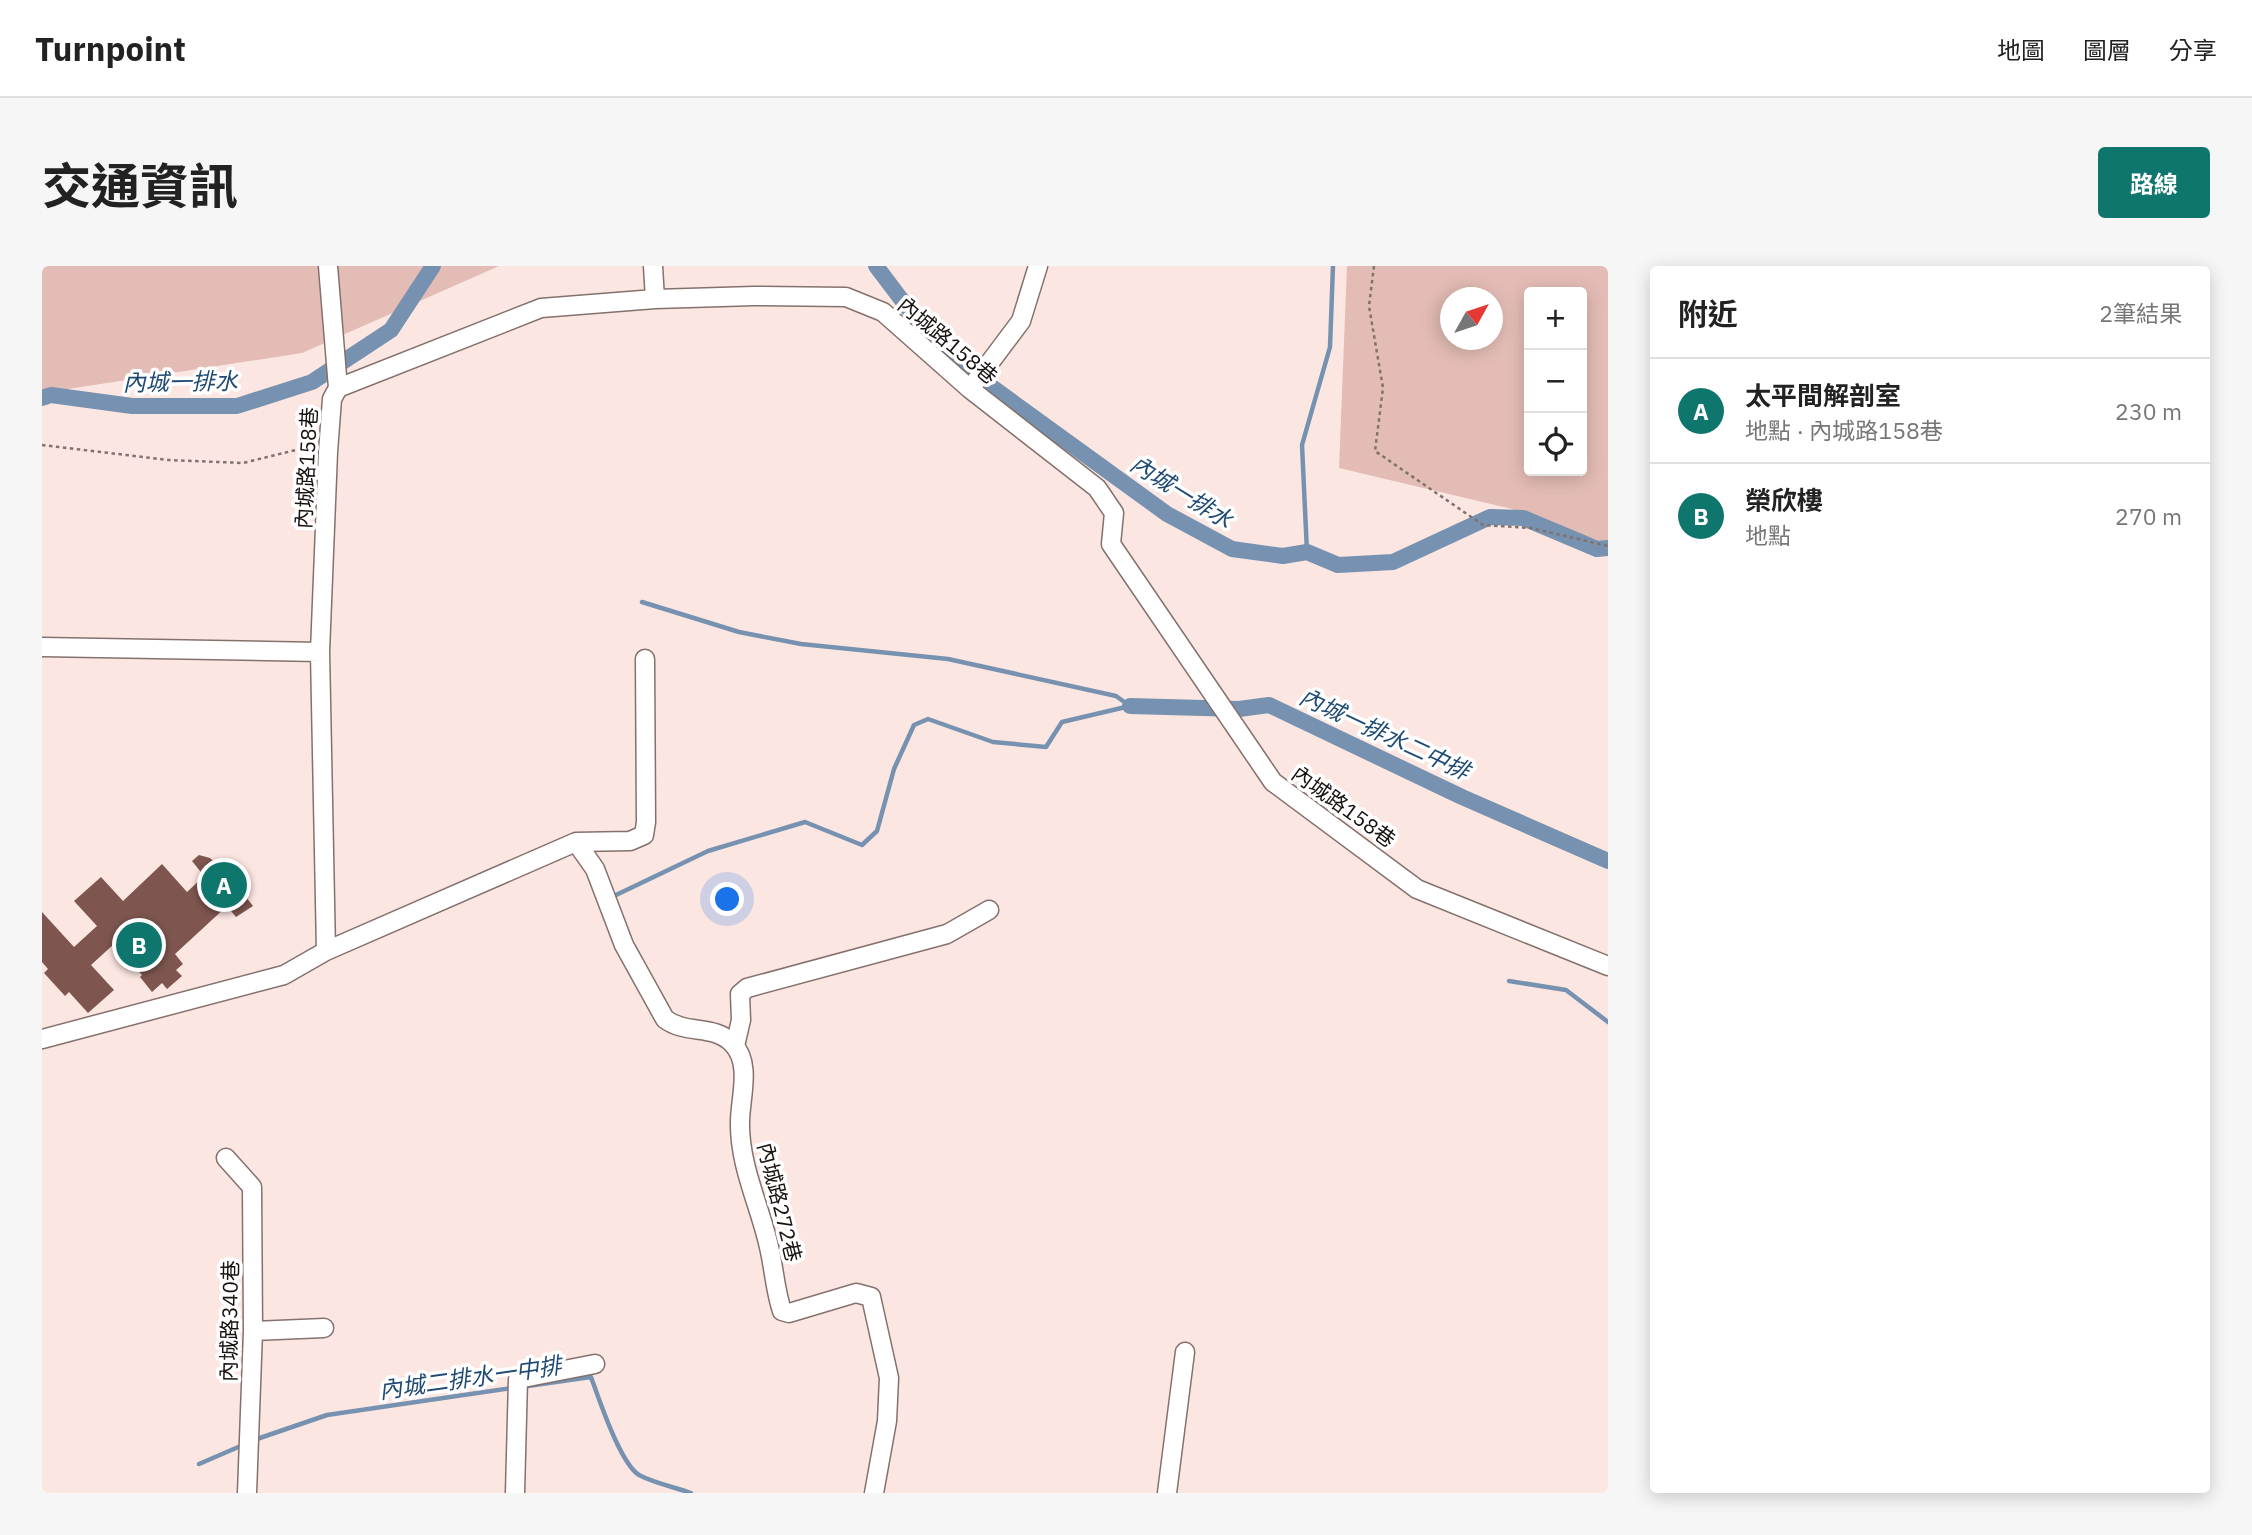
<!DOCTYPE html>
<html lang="zh-TW">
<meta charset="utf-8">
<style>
body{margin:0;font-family:"IBM Plex Sans","Noto Sans TC",sans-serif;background:#f6f6f6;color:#222}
.controls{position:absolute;right:21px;top:21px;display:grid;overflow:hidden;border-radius:7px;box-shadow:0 4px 18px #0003}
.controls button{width:63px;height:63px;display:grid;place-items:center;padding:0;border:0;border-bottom:2px solid #e0e0e0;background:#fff;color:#222;font:35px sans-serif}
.compass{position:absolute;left:1398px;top:21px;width:63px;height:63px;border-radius:50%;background:#fff;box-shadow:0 4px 18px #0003;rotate:50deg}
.you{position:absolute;left:686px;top:634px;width:24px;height:24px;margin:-18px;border:5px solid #fff;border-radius:50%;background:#1a73e8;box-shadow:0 0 0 10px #1a73e833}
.badge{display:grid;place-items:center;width:46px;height:46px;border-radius:50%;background:#0f766e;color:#fff;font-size:23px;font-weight:700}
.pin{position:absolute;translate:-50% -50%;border:4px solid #fff;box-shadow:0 2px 7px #0006}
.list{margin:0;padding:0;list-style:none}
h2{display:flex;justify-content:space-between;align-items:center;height:91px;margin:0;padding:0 28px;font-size:30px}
h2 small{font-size:23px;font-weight:400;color:#767676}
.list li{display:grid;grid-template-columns:46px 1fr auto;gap:21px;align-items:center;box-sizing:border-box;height:105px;padding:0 28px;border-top:2px solid #e0e0e0}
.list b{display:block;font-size:26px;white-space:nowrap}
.list p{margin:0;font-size:23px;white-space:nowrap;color:#767676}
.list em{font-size:23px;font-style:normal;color:#767676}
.icon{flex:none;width:38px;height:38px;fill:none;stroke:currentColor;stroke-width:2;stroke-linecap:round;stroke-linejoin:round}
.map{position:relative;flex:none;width:1566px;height:1227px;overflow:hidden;border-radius:7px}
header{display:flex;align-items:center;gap:42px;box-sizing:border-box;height:98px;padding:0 35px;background:#fff;border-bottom:2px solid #e0e0e0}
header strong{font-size:33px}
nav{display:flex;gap:38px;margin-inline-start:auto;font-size:24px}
.intro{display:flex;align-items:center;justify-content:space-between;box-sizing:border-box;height:168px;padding:0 42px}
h1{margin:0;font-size:49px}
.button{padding:18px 32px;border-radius:7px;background:#0f766e;color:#fff;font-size:24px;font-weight:700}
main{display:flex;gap:42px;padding:0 42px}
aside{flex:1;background:#fff;border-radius:7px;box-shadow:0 4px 18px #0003}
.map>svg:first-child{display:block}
.green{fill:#e3bcb5;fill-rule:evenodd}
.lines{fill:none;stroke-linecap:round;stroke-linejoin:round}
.stream{stroke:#7692b0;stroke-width:4.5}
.canal{stroke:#7692b0;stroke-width:16}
.building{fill:#7e564f}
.minor-casing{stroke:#84716d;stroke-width:21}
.path{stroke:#80726f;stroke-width:2.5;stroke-dasharray:3.5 3.5;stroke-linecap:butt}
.minor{stroke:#fff;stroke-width:18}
.labels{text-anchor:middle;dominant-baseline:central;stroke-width:7;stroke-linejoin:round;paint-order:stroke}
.street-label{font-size:21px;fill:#18110f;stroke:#fff}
.water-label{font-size:23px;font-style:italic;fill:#1f4a74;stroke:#fff}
</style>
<header>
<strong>Turnpoint</strong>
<nav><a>地圖</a><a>圖層</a><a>分享</a></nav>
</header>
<div class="intro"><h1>交通資訊</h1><a class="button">路線</a></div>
<main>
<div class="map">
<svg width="1566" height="1227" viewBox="0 0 1566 1227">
<rect width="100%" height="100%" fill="#fce6e2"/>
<path class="green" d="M0,0H457L260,87L0,127Z
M1305,0H1566V278L1470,243L1297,202ZM1487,26H1540V205H1487ZM1408,32H1450V74H1408Z"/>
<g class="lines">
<path class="stream" d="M1265,286L1260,179L1288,81L1291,0
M600,336L697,366L759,378L906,393L1074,430L1088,440
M574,629L666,585L763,556L820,579L835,565L852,503L872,459L886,453L951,476L1004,481L1020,456L1088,440
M1467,715L1524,724L1566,756
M486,1120L549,1111C557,1133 578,1197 597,1209C612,1217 632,1221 649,1227
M212,1174L285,1149L470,1122
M157,1198L201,1179"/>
<path class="canal" d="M834,0L884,66L925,103L1125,248L1190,283L1241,290L1265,286L1296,299L1351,296L1448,251L1481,252L1555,283L1566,282
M0,132L9,129L90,140H195L270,116L349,64L391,0
M1088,440L1197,443L1227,439L1420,531L1566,595"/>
</g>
<path class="building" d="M157,589L168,592L174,598L177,596L211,640L194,651L185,640L133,688L141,698L134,704L140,710L125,723L120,717L110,726L98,711L100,709L72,678L49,699L72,724L46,747L27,726L23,730L2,707L6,703L0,696V646L32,681L55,660L32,635L59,611L81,635L120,598L145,626L162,610L150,595Z"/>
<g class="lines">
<defs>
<path id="minor" d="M286,0L296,122
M611,0L613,33
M928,123L979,55L996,0
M0,381L278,386
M534,576L553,603L582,679L623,753C644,769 673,758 691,778C710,798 698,832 698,856C697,899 718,940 727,981C732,1002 733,1024 740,1045L747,1047L814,1027L829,1031L847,1112L845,1155L832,1227
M284,685L278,386L286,186L290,133L296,122L499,42L613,33L712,30L804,31L841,46L928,123L1055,222L1072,247L1069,278L1231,516L1375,623L1566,700
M0,773L242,709L284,685L534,576L588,575L602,569L604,556L603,393
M693,780L699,754L698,728L705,722L905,668L947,644
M184,892L210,921L211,1065L205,1227
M211,1065L282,1062
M473,1227L476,1113L553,1098
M1125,1227L1143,1086"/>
</defs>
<use href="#minor" class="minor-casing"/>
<path class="path" d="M1332,0L1327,40L1341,122L1333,185L1441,259L1489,262L1566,280
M0,179L126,194L201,197L270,180"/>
<use href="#minor" class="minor"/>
</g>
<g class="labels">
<g class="street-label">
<text transform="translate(906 74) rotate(40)">內城路158巷</text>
<text transform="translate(264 202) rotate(-87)">內城路158巷</text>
<text transform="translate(1302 540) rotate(36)">內城路158巷</text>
<text transform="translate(738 936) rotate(76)">內城路272巷</text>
<text transform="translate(187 1055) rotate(-89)">內城路340巷</text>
</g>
<g class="water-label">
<text transform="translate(138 115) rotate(-1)">內城一排水</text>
<text transform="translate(1140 225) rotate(32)">內城一排水</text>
<text transform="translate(1343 467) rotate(25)">內城一排水二中排</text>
<text transform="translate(428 1111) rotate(-8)">內城二排水一中排</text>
</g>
</g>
</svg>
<div class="controls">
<button>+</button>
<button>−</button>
<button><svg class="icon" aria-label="locate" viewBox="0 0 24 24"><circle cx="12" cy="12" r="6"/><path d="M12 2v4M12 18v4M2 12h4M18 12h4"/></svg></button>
</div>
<svg class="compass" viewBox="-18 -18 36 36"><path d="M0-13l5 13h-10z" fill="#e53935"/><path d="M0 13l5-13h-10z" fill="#767676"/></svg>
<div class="you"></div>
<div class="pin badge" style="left:182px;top:619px">A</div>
<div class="pin badge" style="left:97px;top:679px">B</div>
</div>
<aside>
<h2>附近<small>2筆結果</small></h2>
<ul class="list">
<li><span class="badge">A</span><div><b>太平間解剖室</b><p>地點 · 內城路158巷</p></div><em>230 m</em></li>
<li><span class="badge">B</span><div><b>榮欣樓</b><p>地點</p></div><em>270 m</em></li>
</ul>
</aside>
</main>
